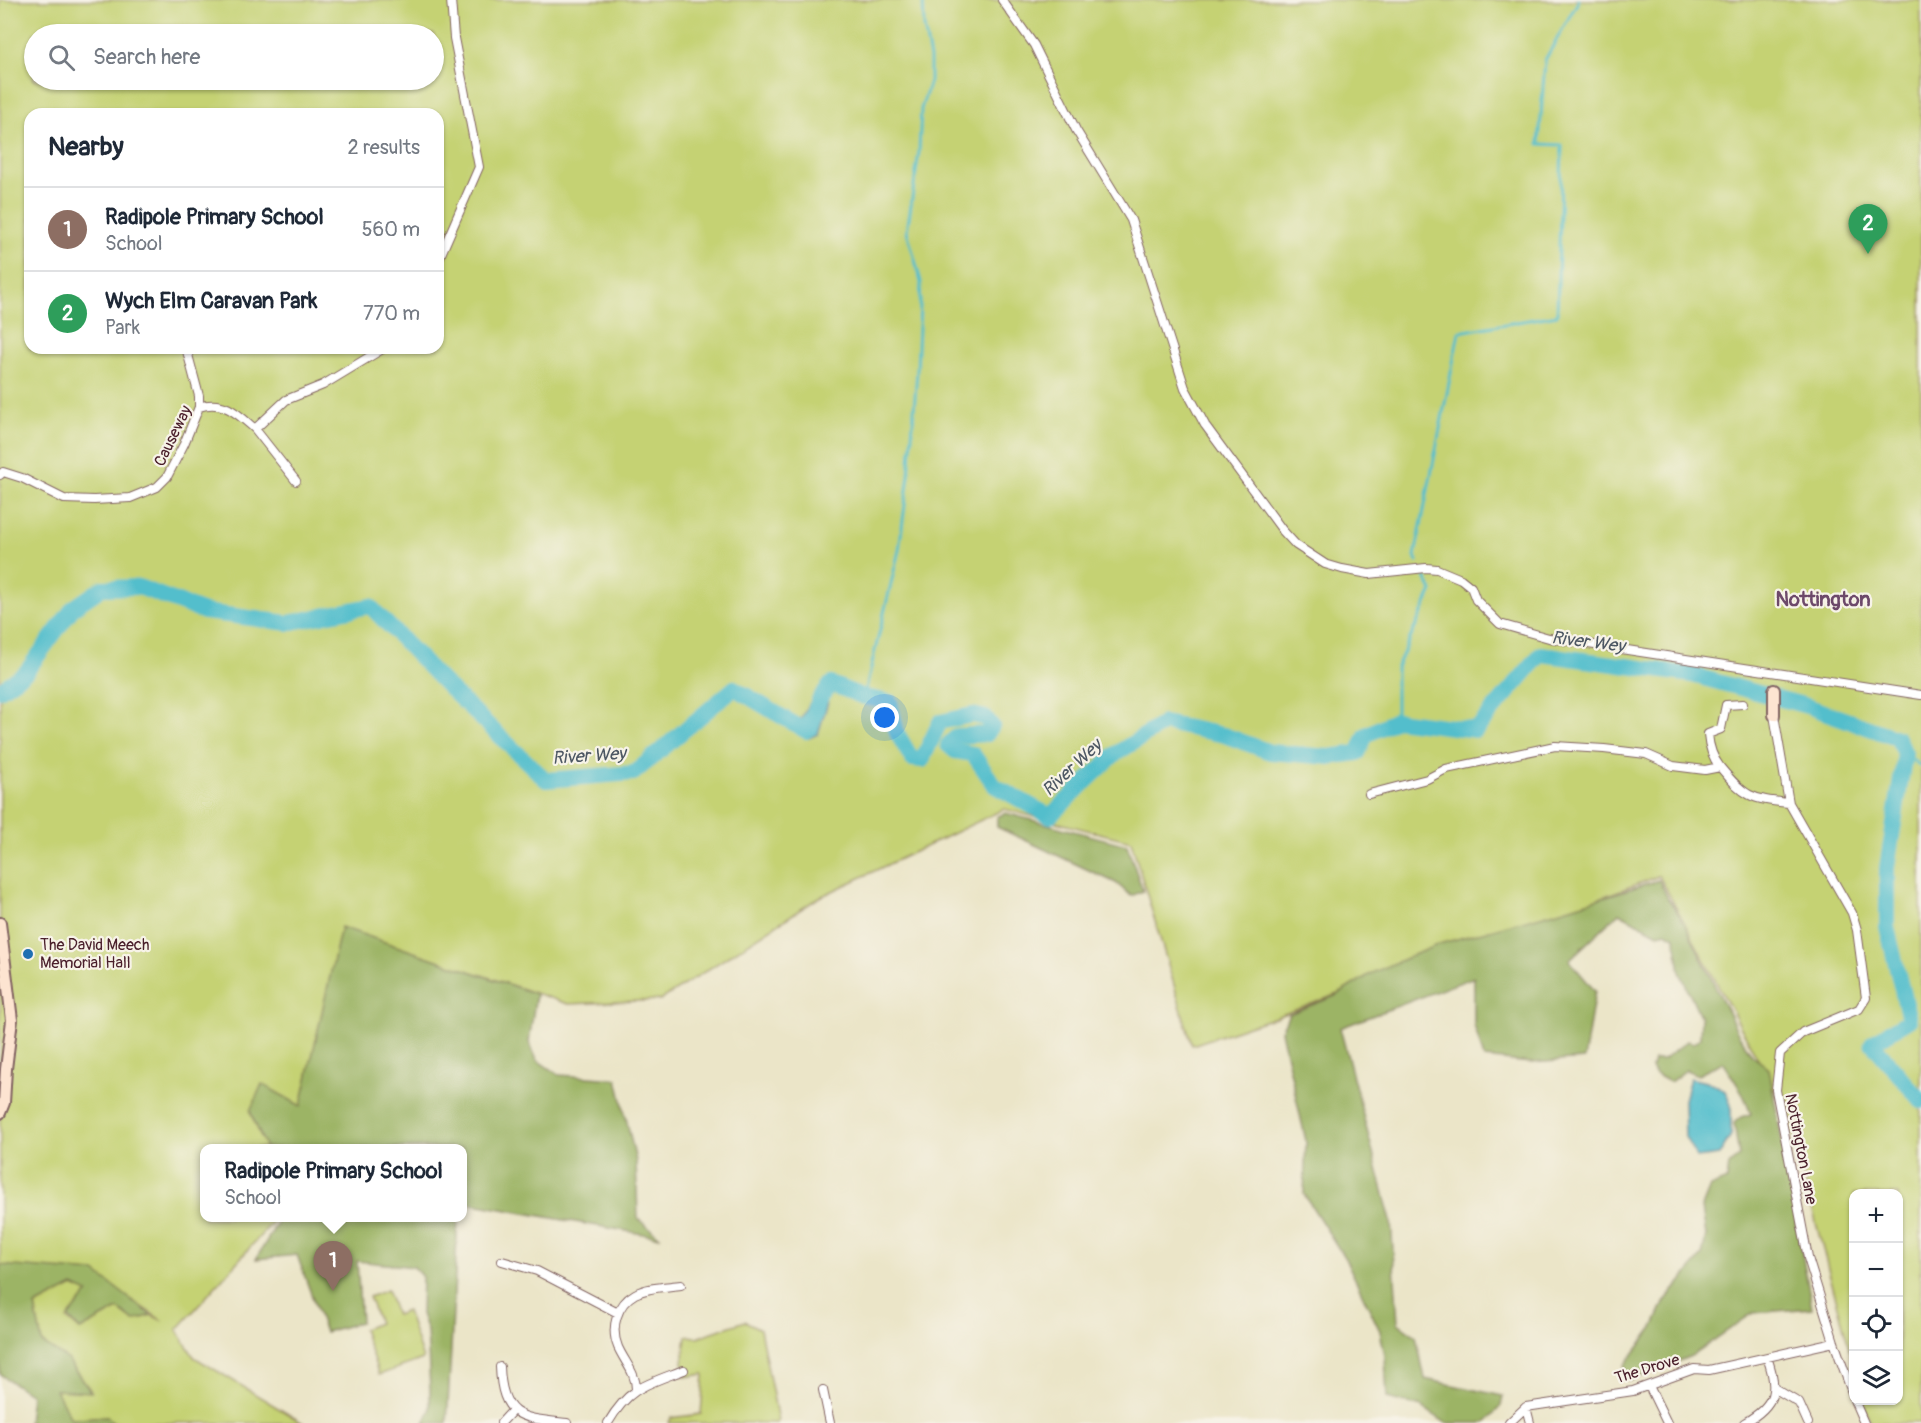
<!DOCTYPE html>
<meta charset="utf-8">
<style>
body{margin:0;font-family:Pangolin,sans-serif;background:#f2f2f3;color:#1f2937}
.controls{position:absolute;right:18px;bottom:18px;display:grid;overflow:hidden;border-radius:12px;box-shadow:0 2px 4px #0004}
.controls button{width:54px;height:54px;display:grid;place-items:center;padding:0;border:0;border-bottom:2px solid #e0e1e3;background:#fff;color:#1f2937;font:30px sans-serif}
.you{position:absolute;left:885px;top:718px;width:21px;height:21px;margin:-15px;border:4px solid #fff;border-radius:50%;background:#1a73e8;box-shadow:0 0 0 9px #1a73e833}
.badge{display:grid;place-items:center;width:39px;height:39px;border-radius:50%;background:#d93025;color:#fff;font-size:20px;font-weight:700}
.pin{position:absolute;translate:-50% -50px;filter:drop-shadow(0 2px 3px #0008)}
.pin::after{content:'';position:absolute;top:32px;width:21px;height:18px;background:inherit;clip-path:polygon(0 0,100% 0,50% 100%)}
.popup{position:absolute;left:200px;top:1144px;width:267px;height:78px;box-sizing:border-box;display:grid;place-content:center;border-radius:12px;background:#fff;filter:drop-shadow(0 2px 4px #0005);font-size:20px;white-space:nowrap;color:#747a83}
.popup b{font-size:22px;color:#1f2937}
.popup::after{content:'';position:absolute;left:50%;top:100%;margin-left:-12px;border:12px solid transparent;border-top-color:#fff}
.list{margin:0;padding:0;list-style:none}
h2{display:flex;justify-content:space-between;align-items:center;height:78px;margin:0;padding:0 24px;font-size:26px}
h2 small{font-size:20px;font-weight:400;color:#747a83}
.list li{display:grid;grid-template-columns:39px 1fr auto;gap:18px;align-items:center;box-sizing:border-box;height:84px;padding:0 24px;border-top:2px solid #e0e1e3}
.list b{display:block;font-size:22px;white-space:nowrap}
.list p{margin:0;font-size:20px;white-space:nowrap;color:#747a83}
.list em{font-size:20px;font-style:normal;color:#747a83}
.icon{flex:none;width:33px;height:33px;fill:none;stroke:currentColor;stroke-width:2;stroke-linecap:round;stroke-linejoin:round}
.map{position:relative;flex:none;width:1921px;height:1423px;overflow:hidden}
.search{position:absolute;background:#fff;box-shadow:0 2px 4px #0004;left:24px;top:24px;width:420px;height:66px;display:flex;align-items:center;gap:15px;box-sizing:border-box;padding:0 21px;border-radius:33px;color:#747a83;font-size:22px}
.panel{position:absolute;background:#fff;box-shadow:0 2px 4px #0004;left:24px;top:108px;width:420px;height:246px;border-radius:18px}
.map>svg:first-child{display:block}
.green{fill:#c5d273;stroke:#88784f;stroke-width:1.5;fill-rule:evenodd}
.forest{fill:#9cb465;stroke:#736a48;stroke-width:1.5}
.water{fill:#52becc;stroke:#4e6e7c;stroke-width:1.5}
.lines{fill:none;stroke-linecap:round;stroke-linejoin:round}
.stream{stroke:#52becc;stroke-width:3}
.river{stroke:#52becc;stroke-width:16}
.street-casing{stroke:#826462;stroke-width:10}
.secondary-casing{stroke:#826462;stroke-width:14}
.street{stroke:#fff;stroke-width:8}
.secondary{stroke:#fde4d1;stroke-width:10}
.poi-dot{fill:#1f6fb2;stroke:#f7f3e8;stroke-width:2}
.labels{text-anchor:middle;dominant-baseline:central;stroke-width:4.5;stroke-linejoin:round;paint-order:stroke}
.street-label{font-size:16px;fill:#4a1f2b;stroke:#f7f3e8}
.poi-label{font-size:16px;fill:#4a1f2b;stroke:#f7f3e8;text-anchor:start}
.water-label{font-size:18px;font-style:italic;fill:#4d5763;stroke:#f7f3e8}
.quarter-label{font-size:20px;font-weight:bold;fill:#6d496a;stroke:#f7f3e8}
</style>
<div class="map">
<svg width="1921" height="1423" viewBox="0 0 1921 1423">
<rect width="100%" height="100%" fill="#f7f3e8"/>
<filter id="ink" filterUnits="userSpaceOnUse"><feTurbulence type="fractalNoise" baseFrequency=".0167" numOctaves="2"/><feDisplacementMap in="SourceGraphic" scale="12" xChannelSelector="R" yChannelSelector="G"/><feConvolveMatrix kernelMatrix="1 2 1 2 8 2 1 2 1" color-interpolation-filters="sRGB"/></filter>
<filter id="wash" filterUnits="userSpaceOnUse"><feTurbulence type="fractalNoise" baseFrequency=".008" numOctaves="4" result="noise"/><feDisplacementMap in="SourceGraphic" scale="24" xChannelSelector="R" yChannelSelector="G"/><feGaussianBlur stdDeviation="1.35" result="paint"/><feColorMatrix in="noise" values="0 0 0 0 0 0 0 0 0 0 0 0 0 0 0 0 0 1.4 0 .05"/><feComposite in="paint" operator="in"/></filter>
<g filter="url(#wash)">
<rect width="100%" height="100%" fill="#ebe5c8"/>
<path class="green" d="M0,0H1921V1423H1872L1868,1416L1863,1401L1898,1400V1194H1854L1853,1363L1787,1113L1659,876L1273,1018L1192,1045L1131,841L1004,809L818,898L661,1000L568,1004L341,928L301,1107L250,1112L266,1148H204V1218H276L177,1330L194,1357L303,1423H114L107,1416L71,1419L55,1390L91,1391L67,1359L42,1343L35,1306L73,1286L89,1293L67,1319L80,1330L118,1309L134,1321L151,1315L163,1321L94,1275L0,1266ZM34,34H434V80H34ZM30,114H438V348H30Z
M387,1290L396,1315L407,1311L423,1359L379,1375L363,1329L379,1323L369,1297Z
M745,1321L760,1329L778,1421L777,1423H669L671,1418L701,1414L704,1374L685,1377L683,1363L686,1336L698,1337Z"/>
<path class="forest" d="M1005,813L1127,845L1143,891L1131,896L1116,883L997,827V817Z
M1659,880L1668,898L1684,922L1740,1037L1752,1055L1769,1069L1812,1308L1753,1313L1691,1356L1629,1381L1625,1374V1365L1654,1326L1665,1301L1702,1256L1706,1236L1702,1207L1710,1187L1727,1180L1729,1165L1739,1156L1734,1123L1741,1117L1751,1114L1742,1092L1723,1062L1698,1075L1686,1070L1670,1082L1655,1074L1652,1068L1654,1060H1663L1687,1041L1694,1043L1700,1038L1701,1018L1680,972L1675,937L1666,932L1658,934L1619,913L1569,960L1595,991L1584,1059L1531,1063L1484,1058L1474,1025V977L1340,1028L1391,1221L1398,1323L1416,1336L1425,1379L1503,1396L1501,1406L1485,1423H1446L1422,1407L1387,1398L1385,1356L1380,1331L1346,1260L1304,1194L1306,1141L1281,1031L1289,1014L1335,996L1372,973L1439,944L1551,913Z
M341,927L536,994L529,1042L537,1060L559,1075L617,1079L636,1161L638,1219L660,1237L462,1202V1148H266L250,1111L262,1084L301,1106Z
M280,1218H458L447,1423H424L430,1410V1390L427,1331L421,1314L422,1277L414,1267L357,1261L361,1322L325,1332L297,1255L256,1259Z
M0,1265L95,1272L151,1315L134,1321L118,1309L80,1330L68,1317L88,1293L73,1286L35,1306L42,1343L67,1359L91,1392L56,1390L71,1419L107,1416L114,1423H28L31,1395L0,1374Z"/>
<path class="water" d="M814,696L821,697L828,702L818,734L809,738L798,731L796,727Z
M1690,1078L1714,1084L1725,1091L1731,1105V1135L1719,1155L1697,1158L1685,1137L1684,1100Z"/>
<g class="lines">
<path class="stream" d="M1417,561L1415,556L1459,332L1557,315L1562,145L1539,144L1545,60L1579,0
M864,697L899,550L909,475L917,371L921,282L907,231L919,152L921,109L930,81V58L924,27L923,0
M1396,720V669L1432,591L1425,577
M1905,753L1921,767"/>
<path class="river" d="M0,690L26,672L73,608L102,588L139,587L204,612L288,623L370,606L449,688L546,780L634,773L734,688L806,731L820,698L831,684L864,697L890,702L897,733L912,759L922,760L940,722L972,715L986,718L992,726L987,734L957,736L948,745L955,751L973,754L995,786L1050,816L1114,755L1164,723L1224,735L1270,752L1329,757L1358,753L1366,735L1396,720L1476,730L1541,654L1692,675L1807,706L1897,738L1905,753L1887,868V927L1909,1020L1872,1043L1921,1101"/>
</g>
</g>
<g filter="url(#ink)">
<g class="lines">
<defs>
<path id="street" d="M1002,0L1034,45L1076,130L1131,220L1185,388L1205,425L1283,531L1296,545L1325,564L1342,569L1369,574L1426,568L1437,569L1461,579L1471,587L1476,600L1500,624L1549,638L1921,695
M438,261L479,167L454,38L451,0
M187,351L199,396V407
M255,429L296,481
M0,475L3,472L22,478L64,499L94,500L130,498L157,487L167,477L184,444L199,407C224,399 238,414 255,429L286,400L323,385L384,348
M1774,715L1789,803L1852,913L1857,930L1866,998L1859,1009L1803,1032L1780,1053L1776,1090L1808,1258L1834,1342L1854,1398
M1720,767C1712,757 1709,747 1708,734L1721,729L1726,705L1743,704
M1369,794L1427,779L1446,769L1555,746L1604,749L1646,754L1673,766L1705,770L1720,767C1745,797 1750,799 1789,803
M502,1261L537,1271L618,1313
M500,1367C502,1419 522,1418 567,1423
M1649,1386L1667,1423
M1774,1388L1799,1403L1808,1423
M636,1389C636,1373 624,1361 618,1347C610,1328 617,1304 635,1294C648,1287 666,1287 681,1285
M823,1390L830,1423
M1854,1400L1864,1423
M1526,1407L1530,1423
M501,1423L513,1410
M608,1423C629,1387 647,1384 684,1370
M1509,1423L1526,1407L1633,1391L1694,1369L1709,1370L1834,1342
M1744,1423C1776,1405 1779,1390 1767,1357"/>
<path id="secondary" d="M1774,690V715
M0,923L12,1020L6,1069L4,1103L0,1113"/>
</defs>
<use href="#street" class="street-casing"/>
<use href="#secondary" class="secondary-casing"/>
<use href="#street" class="street"/>
<use href="#secondary" class="secondary"/>
</g>
</g>
<circle class="poi-dot" cx="28" cy="954" r="6"/>
<g class="labels">
<g class="street-label">
<text transform="translate(173 436) rotate(-64)">Causeway</text>
<text transform="translate(1801 1149) rotate(79)">Nottington Lane</text>
<text transform="translate(1647 1369) rotate(-17)">The Drove</text>
</g>
<g class="poi-label">
<text x="40" y="945">The David Meech<tspan x="40" dy="18">Memorial Hall</tspan></text>
</g>
<g class="water-label">
<text transform="translate(1588 642) rotate(7)">River Wey</text>
<text transform="translate(589 756) rotate(-4)">River Wey</text>
<text transform="translate(1072 768) rotate(-43)">River Wey</text>
</g>
<g class="quarter-label">
<text x="1823" y="599">Nottington</text>
</g>
</g>
</svg>
<div class="controls">
<button>+</button>
<button>−</button>
<button><svg class="icon" aria-label="locate" viewBox="0 0 24 24"><circle cx="12" cy="12" r="6"/><path d="M12 2v4M12 18v4M2 12h4M18 12h4"/></svg></button>
<button><svg class="icon" aria-label="layers" viewBox="0 0 24 24"><path d="M12 4l9 5-9 5-9-5zM3 14l9 5 9-5"/></svg></button>
</div>
<div class="you"></div>
<div class="pin badge" style="left:333px;top:1291px;background:#8d6e63">1</div>
<div class="popup"><b>Radipole Primary School</b>School</div>
<div class="pin badge" style="left:1868px;top:254px;background:#2e9e5b">2</div>
<div class="search"><svg class="icon" aria-label="search" viewBox="0 0 24 24"><circle cx="10" cy="10" r="6"/><path d="M15 15l6 6"/></svg>Search here</div>
<section class="panel">
<h2>Nearby<small>2 results</small></h2>
<ul class="list">
<li><span class="badge" style="background:#8d6e63">1</span><div><b>Radipole Primary School</b><p>School</p></div><em>560 m</em></li>
<li><span class="badge" style="background:#2e9e5b">2</span><div><b>Wych Elm Caravan Park</b><p>Park</p></div><em>770 m</em></li>
</ul>
</section>
</div>
